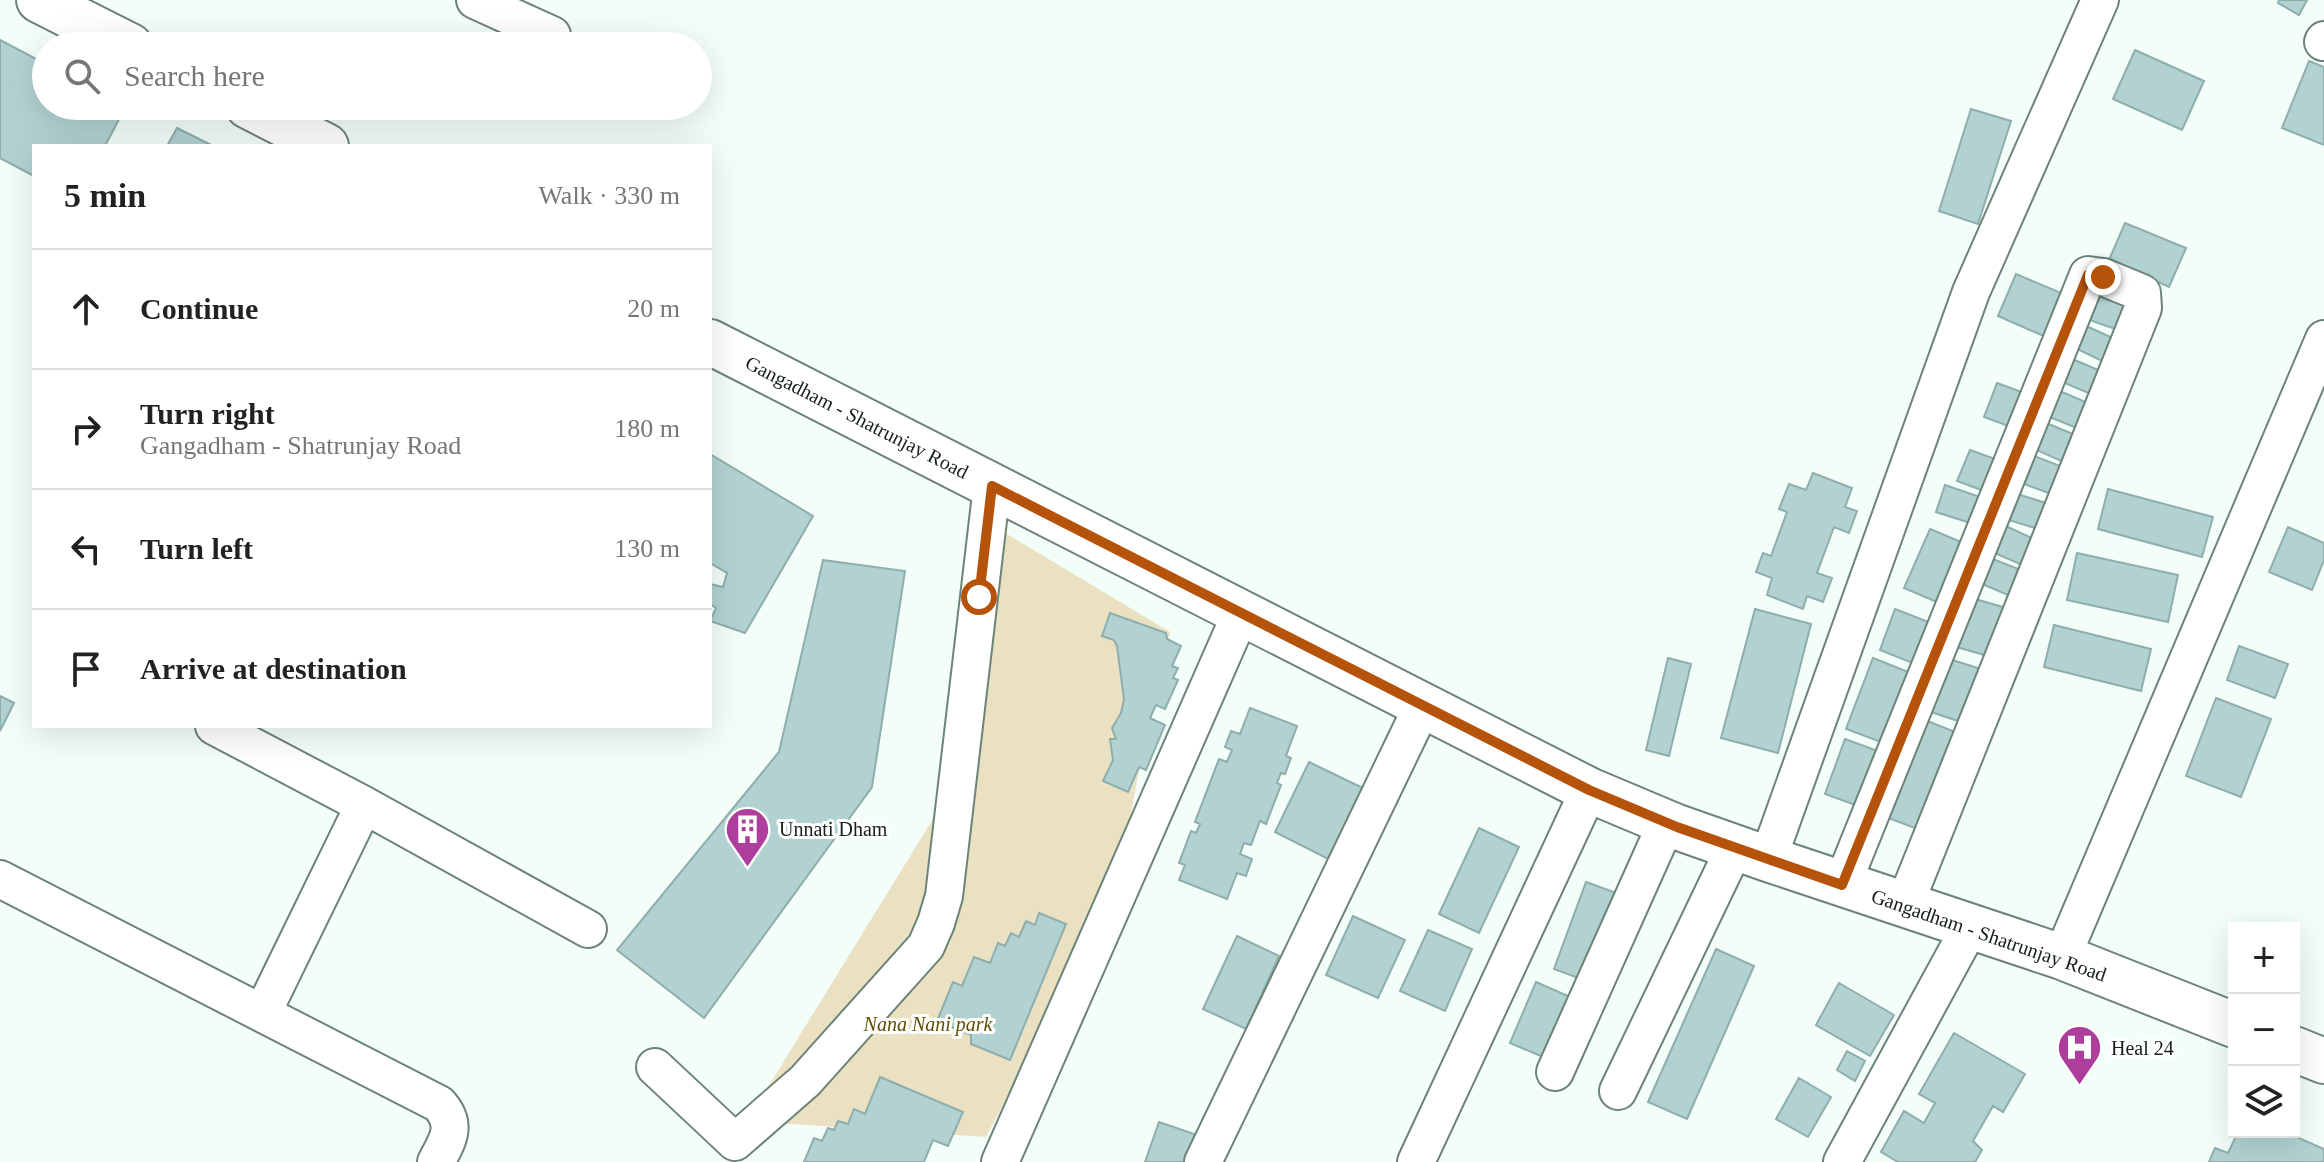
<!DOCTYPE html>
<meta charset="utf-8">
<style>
body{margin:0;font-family:Georgia,serif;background:#f2f2f2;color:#222}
.controls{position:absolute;right:24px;bottom:24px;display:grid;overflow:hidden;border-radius:0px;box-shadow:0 8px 32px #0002}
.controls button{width:72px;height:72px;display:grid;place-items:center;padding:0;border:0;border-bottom:2px solid #e0e0e0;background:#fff;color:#222;font:40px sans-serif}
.stop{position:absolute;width:24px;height:24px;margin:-18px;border:6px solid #b45309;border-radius:50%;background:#fff}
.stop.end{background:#b45309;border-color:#fff;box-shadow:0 2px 8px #0008}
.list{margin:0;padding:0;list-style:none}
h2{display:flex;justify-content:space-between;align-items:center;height:104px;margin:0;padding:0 32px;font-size:34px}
h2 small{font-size:26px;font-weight:400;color:#767676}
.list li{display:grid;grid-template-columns:52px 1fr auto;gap:24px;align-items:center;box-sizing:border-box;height:120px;padding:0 32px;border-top:2px solid #e0e0e0}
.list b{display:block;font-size:30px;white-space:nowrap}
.list p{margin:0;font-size:26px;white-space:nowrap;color:#767676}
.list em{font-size:26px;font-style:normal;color:#767676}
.icon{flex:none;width:44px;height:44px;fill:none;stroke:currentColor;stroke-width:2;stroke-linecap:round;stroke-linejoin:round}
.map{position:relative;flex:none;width:2324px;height:1162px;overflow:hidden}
.search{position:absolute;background:#fff;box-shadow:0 8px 32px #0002;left:32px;top:32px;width:680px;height:88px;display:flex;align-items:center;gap:20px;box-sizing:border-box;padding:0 28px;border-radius:44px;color:#767676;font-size:30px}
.panel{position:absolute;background:#fff;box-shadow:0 8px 32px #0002;left:32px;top:144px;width:680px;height:584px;border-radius:0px}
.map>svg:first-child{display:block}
.green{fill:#e9e1c1}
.building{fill:#b2d2d2;stroke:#8eadad;stroke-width:2}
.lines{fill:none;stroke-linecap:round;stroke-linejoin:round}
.minor-casing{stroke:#6c8478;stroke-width:40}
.major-casing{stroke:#6c8478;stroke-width:48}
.minor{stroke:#fff;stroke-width:36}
.major{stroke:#fff;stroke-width:44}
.route{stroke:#b45309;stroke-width:10}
.labels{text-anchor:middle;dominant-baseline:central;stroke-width:6;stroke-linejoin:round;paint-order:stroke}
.street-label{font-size:20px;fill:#161f1b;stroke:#fff}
.poi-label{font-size:20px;fill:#161f1b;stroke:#fff;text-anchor:start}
.park-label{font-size:20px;font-style:italic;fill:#604f00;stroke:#fff}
</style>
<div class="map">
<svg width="2324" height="1162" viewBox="0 0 2324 1162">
<rect width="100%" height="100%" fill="#f3fef8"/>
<path class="green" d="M972,513L1170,632L1144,745L1117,886L986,1137L747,1121L936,814Z"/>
<path class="building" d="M2279,0H2307L2299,15L2278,3Z
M0,40L46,64V106H126L105,146H34V176L0,158Z
M2135,50L2204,81L2182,130L2113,99Z
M2309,61L2324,67V145L2282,128Z
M1971,109L2011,121L1978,224L1939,211Z
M177,128L213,146H167Z
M2125,223L2186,248L2169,287L2109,260Z
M2016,274L2075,299L2055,341L1998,316Z
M2085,288L2128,304L2118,330L2075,315Z
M2073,320L2115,339L2104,362L2063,342Z
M2063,355L2103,372L2093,395L2053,378Z
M1997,383L2035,397L2022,431L1984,417Z
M2046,385L2090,404L2079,429L2035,411Z
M2034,418L2078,436L2066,463L2023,444Z
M1970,450L2009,464L1997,496L1957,481Z
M2022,451L2065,468L2054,495L2011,479Z
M710,454L813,516L745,633L710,621L716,608L710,604V584L723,587L727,573L710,563Z
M1813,473L1852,488L1845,507L1857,511L1849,533L1834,527L1817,573L1832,578L1823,602L1807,596L1803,609L1767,595L1772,578L1756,572L1763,553L1771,556L1787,512L1779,509L1789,484L1806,490Z
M1945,485L1992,501L1983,527L1936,512Z
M2108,489L2213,517L2202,557L2098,529Z
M2005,490L2049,504L2041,530L1996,516Z
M1993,520L2034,539L2022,565L1981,547Z
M2288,527L2324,543V560L2312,590L2269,572Z
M1930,529L1973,547L1946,606L1904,588Z
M2077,553L2178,575L2168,622L2067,600Z
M1980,554L2026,572L2015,598L1970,579Z
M823,560L905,571L872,787L704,1018L617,950L779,752Z
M1961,595L2010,609L1995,658L1946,644Z
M1755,609L1811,624L1778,753L1721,738Z
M1895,609L1936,625L1920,666L1880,650Z
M1110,613L1166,633L1167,639L1181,646L1172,666L1178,668L1173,678L1178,680L1165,709L1156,705L1150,718L1165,725L1146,770L1139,767L1128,792L1103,781L1113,760L1110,739H1116L1112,728L1121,713L1124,699L1117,646L1114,640L1102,636Z
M2054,625L2151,649L2141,691L2044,667Z
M2239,646L2288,664L2275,698L2227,680Z
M1668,658L1691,664L1669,756L1646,750Z
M1873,658L1916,675L1889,745L1846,729Z
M1946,658L1984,670L1967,724L1928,711Z
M0,696L14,703L0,731Z
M2216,698L2271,719L2241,797L2186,776Z
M1250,708L1297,726L1286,756L1291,758L1285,774L1281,773L1277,783L1281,785L1266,824L1260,821L1251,845L1244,843L1240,854L1252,859L1246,876L1237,873L1227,899L1179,880L1185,865L1179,863L1191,831L1196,833L1200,824L1195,822L1219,759L1227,762L1232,750L1225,747L1231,731L1240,734Z
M1920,718L1965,736L1928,833L1883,816Z
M1845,739L1886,754L1866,809L1825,794Z
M1309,762L1367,790L1332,861L1275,832Z
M1479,828L1519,847L1479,933L1439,914Z
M1586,882L1622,895L1589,982L1554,969Z
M1039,913L1066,924L1010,1060L971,1044V1035L937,1021L953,982L962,986L974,957L990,963L998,943L1005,946L1011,933L1019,937L1026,921L1035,925Z
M1353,916L1405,940L1378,998L1326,975Z
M1428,930L1472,949L1445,1011L1400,991Z
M1237,936L1279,956L1246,1029L1203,1009Z
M1716,949L1754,966L1687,1119L1648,1102Z
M1536,982L1577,1000L1550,1060L1510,1043Z
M1839,983L1894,1015L1870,1056L1816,1025Z
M1954,1033L2025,1074L2003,1112L1993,1106L1973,1141L1982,1150L1975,1162H1898L1881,1152L1904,1111L1924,1123L1935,1103L1919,1094Z
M1847,1051L1865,1061L1855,1081L1837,1070Z
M880,1077L963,1112L948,1146L933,1140L924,1162H804L814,1138L822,1141L828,1128L834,1130L838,1121L848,1124L854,1109L865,1114Z
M1799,1078L1831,1097L1808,1137L1776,1119Z
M1159,1122L1200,1136L1190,1162H1145Z
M2238,1132H2285L2324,1149V1162H2209L2215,1148L2228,1153Z"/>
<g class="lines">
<defs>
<path id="minor" d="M475,0L552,35
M2323,42L2324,40
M214,726L364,805L263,1012
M364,805L588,929
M1768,859L1971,292L2100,0
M0,879L439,1104C458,1125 448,1140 436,1162
M1842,885L2088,275L2103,277L2142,293L2143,308L1905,904
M2062,957L2324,339
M655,1067L735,1142L805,1081L926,946L936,923L944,896L992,486
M1555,1072L1667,822
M1618,1091L1735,847
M1000,1162L1241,613
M1203,1162L1423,705
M1416,1162L1589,790
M1842,1162L1970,927"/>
<path id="major" d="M39,0L130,46
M248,106L326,146
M710,342L1589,790L1677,827L1768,859L2062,957L2234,1025
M2294,1049L2324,1061"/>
</defs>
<use href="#minor" class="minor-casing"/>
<use href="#major" class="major-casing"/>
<use href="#minor" class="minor"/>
<use href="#major" class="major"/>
</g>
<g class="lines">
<path class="route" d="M979,597L992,486L1589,790L1677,827L1842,885L2088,275L2103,277"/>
</g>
<defs>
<symbol id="building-pin" viewBox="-11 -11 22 30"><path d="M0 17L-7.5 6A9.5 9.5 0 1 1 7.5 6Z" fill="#ae3e9b" stroke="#fff"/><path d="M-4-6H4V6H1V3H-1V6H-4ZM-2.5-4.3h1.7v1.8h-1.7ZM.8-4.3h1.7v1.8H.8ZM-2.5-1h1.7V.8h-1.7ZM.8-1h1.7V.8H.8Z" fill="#fff"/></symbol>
<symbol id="hospital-pin" viewBox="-11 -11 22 30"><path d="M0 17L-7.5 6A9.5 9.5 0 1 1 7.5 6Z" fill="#ae3e9b" stroke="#fff"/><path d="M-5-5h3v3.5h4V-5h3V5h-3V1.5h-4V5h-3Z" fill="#fff"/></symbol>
</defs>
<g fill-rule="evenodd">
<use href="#building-pin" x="722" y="804" width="51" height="69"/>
<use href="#hospital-pin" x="2054" y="1022" width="51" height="69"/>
</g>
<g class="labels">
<g class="street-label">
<text transform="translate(857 417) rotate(27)">Gangadham - Shatrunjay Road</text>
<text transform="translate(1989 935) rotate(19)">Gangadham - Shatrunjay Road</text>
</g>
<g class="poi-label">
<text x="779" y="829">Unnati Dham</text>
<text x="2111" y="1048">Heal 24</text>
</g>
<g class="park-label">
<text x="928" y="1024">Nana Nani park</text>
</g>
</g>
</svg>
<div class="controls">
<button>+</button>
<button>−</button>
<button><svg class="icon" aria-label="layers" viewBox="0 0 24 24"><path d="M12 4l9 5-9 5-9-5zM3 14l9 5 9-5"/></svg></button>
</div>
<div class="stop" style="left:979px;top:597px"></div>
<div class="stop end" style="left:2103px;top:277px"></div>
<div class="search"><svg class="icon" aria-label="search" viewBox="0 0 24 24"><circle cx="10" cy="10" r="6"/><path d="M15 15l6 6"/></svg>Search here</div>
<section class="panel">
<h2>5 min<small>Walk · 330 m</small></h2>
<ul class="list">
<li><svg class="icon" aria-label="ahead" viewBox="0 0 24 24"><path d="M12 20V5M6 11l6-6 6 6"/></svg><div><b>Continue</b></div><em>20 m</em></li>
<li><svg class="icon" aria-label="right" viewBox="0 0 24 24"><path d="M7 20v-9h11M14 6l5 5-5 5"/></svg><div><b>Turn right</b><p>Gangadham - Shatrunjay Road</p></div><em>180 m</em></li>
<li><svg class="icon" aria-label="left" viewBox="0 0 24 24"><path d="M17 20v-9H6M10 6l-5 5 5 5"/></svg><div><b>Turn left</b></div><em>130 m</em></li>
<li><svg class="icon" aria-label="arrive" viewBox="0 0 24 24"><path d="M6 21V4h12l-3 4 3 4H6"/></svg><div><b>Arrive at destination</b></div></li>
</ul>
</section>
</div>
